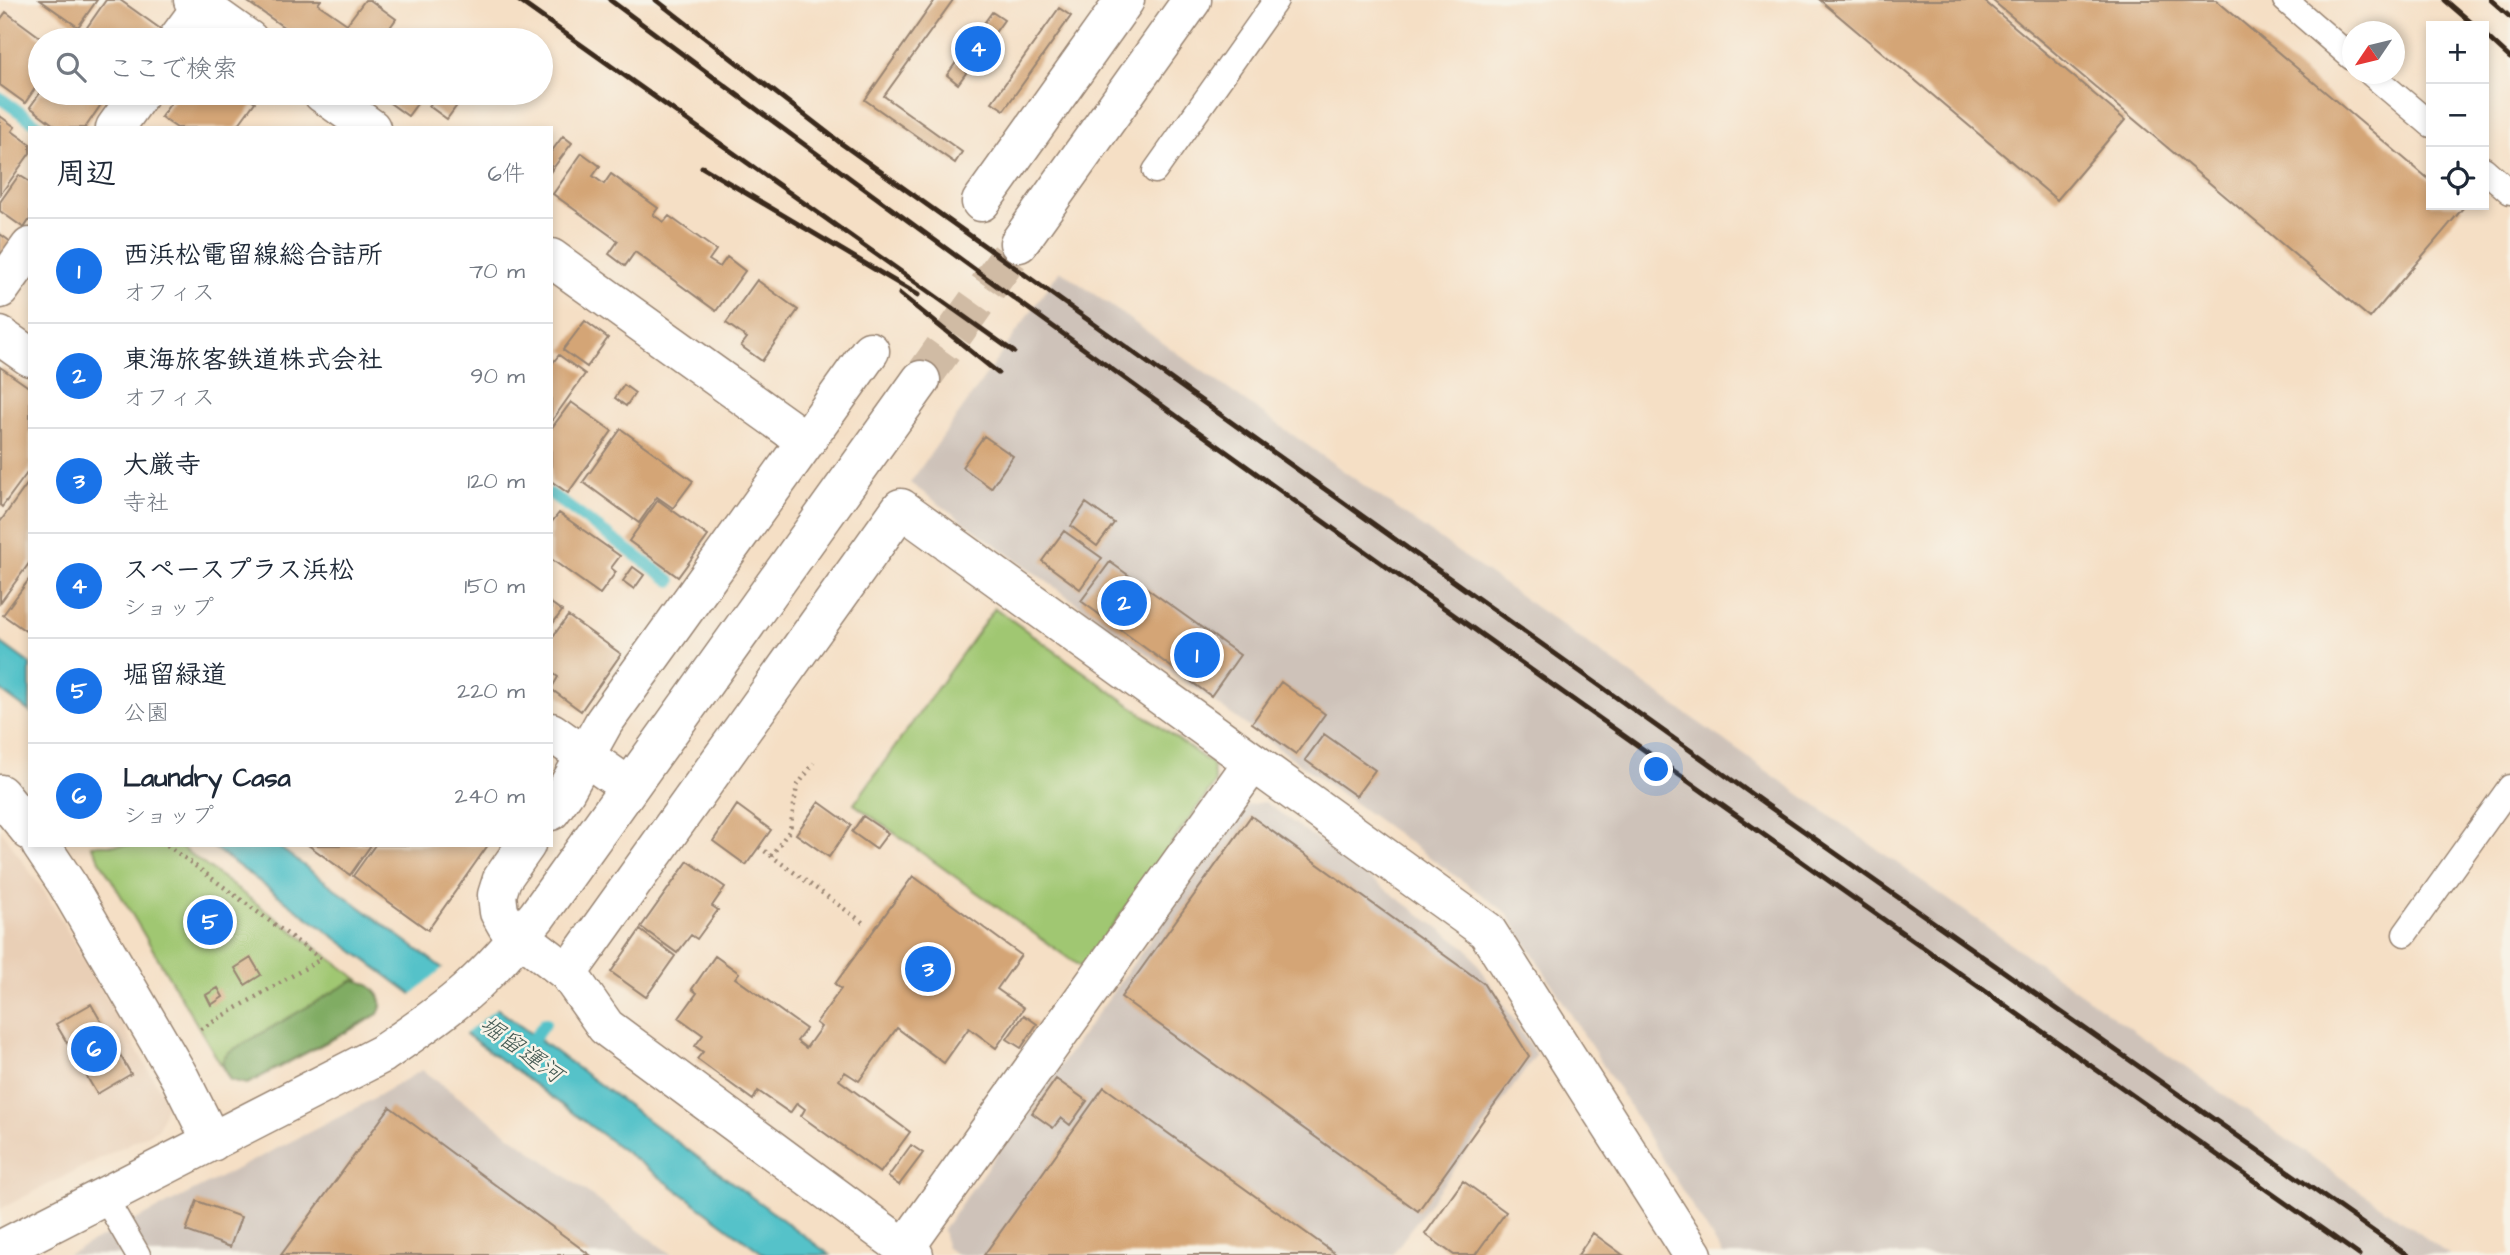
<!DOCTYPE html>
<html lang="ja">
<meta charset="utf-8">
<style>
body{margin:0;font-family:"Architects Daughter","Klee One",sans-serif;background:#f6f6f7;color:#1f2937}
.controls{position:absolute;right:21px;top:21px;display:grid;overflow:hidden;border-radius:0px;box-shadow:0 4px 10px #0003}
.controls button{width:63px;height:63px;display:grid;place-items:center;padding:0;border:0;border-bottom:2px solid #e0e1e3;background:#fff;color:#1f2937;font:35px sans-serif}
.compass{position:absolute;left:2342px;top:21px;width:63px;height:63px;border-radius:50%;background:#fff;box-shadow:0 4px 10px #0003;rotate:235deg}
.you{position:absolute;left:1657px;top:770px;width:24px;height:24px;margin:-18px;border:5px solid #fff;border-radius:50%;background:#1a73e8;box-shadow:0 0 0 10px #1a73e833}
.badge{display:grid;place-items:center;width:46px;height:46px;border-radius:50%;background:#1a73e8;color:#fff;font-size:23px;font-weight:700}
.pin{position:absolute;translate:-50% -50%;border:4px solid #fff;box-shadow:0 2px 7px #0006}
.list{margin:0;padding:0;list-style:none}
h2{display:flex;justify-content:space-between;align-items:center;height:91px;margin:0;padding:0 28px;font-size:30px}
h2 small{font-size:23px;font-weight:400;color:#747a83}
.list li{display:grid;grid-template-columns:46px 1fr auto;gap:21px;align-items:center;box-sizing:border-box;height:105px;padding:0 28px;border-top:2px solid #e0e1e3}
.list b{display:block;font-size:26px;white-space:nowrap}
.list p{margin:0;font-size:23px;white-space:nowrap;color:#747a83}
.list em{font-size:23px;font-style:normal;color:#747a83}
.icon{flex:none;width:38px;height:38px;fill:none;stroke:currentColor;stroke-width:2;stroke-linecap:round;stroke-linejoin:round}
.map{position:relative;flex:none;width:2510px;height:1255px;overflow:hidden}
.search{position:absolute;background:#fff;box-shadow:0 4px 10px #0003;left:28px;top:28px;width:525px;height:77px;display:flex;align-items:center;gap:18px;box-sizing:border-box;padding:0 24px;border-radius:38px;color:#747a83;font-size:26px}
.panel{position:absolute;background:#fff;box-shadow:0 4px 10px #0003;left:28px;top:126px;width:525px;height:721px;border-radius:0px}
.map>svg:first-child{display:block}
.built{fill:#e9cfb6}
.industrial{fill:#cec2b9}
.green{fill:#a0c772;stroke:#6e7848;stroke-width:2}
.forest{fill:#80ac64;stroke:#5e6b41;stroke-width:2}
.water{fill:#54c2c9;stroke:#487674;stroke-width:2}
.pier{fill:#f5dfc5}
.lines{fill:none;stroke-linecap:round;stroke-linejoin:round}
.stream{stroke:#54c2c9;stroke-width:12}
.building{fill:#d4a576}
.tertiary-tunnel{stroke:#d0bba4;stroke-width:38;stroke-dasharray:38 19;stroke-linecap:butt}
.service-casing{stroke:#988472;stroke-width:27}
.minor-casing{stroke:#988472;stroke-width:41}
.tertiary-casing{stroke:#988472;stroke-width:41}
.path{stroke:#988472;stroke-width:4.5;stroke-dasharray:2 5;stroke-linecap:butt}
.service{stroke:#fff;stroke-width:24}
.minor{stroke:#fff;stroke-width:38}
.tertiary{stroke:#fff;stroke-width:38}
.rail{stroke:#3b2a1e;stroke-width:5}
.labels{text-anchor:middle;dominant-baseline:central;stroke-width:5;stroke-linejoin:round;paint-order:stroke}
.water-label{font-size:24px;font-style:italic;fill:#425851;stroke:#f7f3e8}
</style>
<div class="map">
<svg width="2510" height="1255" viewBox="0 0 2510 1255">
<rect width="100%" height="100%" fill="#f7f3e8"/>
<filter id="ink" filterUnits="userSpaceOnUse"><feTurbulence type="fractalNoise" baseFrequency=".0143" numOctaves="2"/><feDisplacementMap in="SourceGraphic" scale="14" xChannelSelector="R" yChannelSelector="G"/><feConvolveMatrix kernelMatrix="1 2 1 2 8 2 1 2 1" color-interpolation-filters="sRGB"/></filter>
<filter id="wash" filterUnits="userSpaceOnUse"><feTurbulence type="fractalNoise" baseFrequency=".00686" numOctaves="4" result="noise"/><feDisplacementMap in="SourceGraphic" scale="28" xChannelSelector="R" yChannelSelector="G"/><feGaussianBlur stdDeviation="1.57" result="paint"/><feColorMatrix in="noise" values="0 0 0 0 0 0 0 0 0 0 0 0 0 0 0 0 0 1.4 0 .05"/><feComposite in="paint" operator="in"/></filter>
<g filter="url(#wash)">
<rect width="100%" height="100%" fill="#f5dfc5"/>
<path class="built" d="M0,829L47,896L167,1102L158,1129L0,1209Z"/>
<path class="industrial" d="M1060,270L2450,1255H1723L1507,913L910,483Z
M1265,802L1468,949L1536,1055L1392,1255H957L946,1247L943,1229L1247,805Z
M422,1070L672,1255H67L353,1110Z"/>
<path class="green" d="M995,608L1212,764L1215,783L1082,968L854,804Z
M91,845H178L378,994C387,1009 376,1015 364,1023L247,1084L230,1080Z"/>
<path class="forest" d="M354,980C370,982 388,997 378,1014L247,1084L230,1080L222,1063L224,1057L229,1052Z"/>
<path class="water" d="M0,642L30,664V712L0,690Z
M210,845H276L830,1255H765Z"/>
<path class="pier" d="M445,966L499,1006L463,1036L409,997Z"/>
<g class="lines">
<path class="stream" d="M0,98L42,128
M551,494L671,581
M527,1048L545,1023"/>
</g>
<g id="blocks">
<path class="building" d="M40,0H97L78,27Z
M106,0H120L162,30L155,40H87L81,36Z
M250,0H321L318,4L347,24L365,0H370L396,19L381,40H302L248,2Z
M935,0H953L884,96L962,152L955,163L865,100Z
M1820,0H1983L2125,120L2057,200Z
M1992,0H2216L2431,181V205H2460L2463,208L2370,318Z
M1059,8L1071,16L1004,110L992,102Z
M6,12L44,40H40V81L25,103L0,85V20Z
M992,12L1004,20L958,84L947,75Z
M40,93H107L108,94L85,128H58L30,107Z
M178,93H243L255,102L236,128H177L161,117Z
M376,93H425L408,116Z
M439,93H466L447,119L429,106Z
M0,116L15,127L12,131L30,144V153L0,195Z
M563,136L572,143L551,171V152Z
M582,153L600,166L593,176L604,184L611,174L658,208L653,215L664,222L669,216L716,250L709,260L720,267L727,257L745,271L716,311L635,252L625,266L609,254L618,241L553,194Z
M19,175L30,182V219L24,228L0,211V202Z
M0,234L11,242L0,258Z
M757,280L798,310L762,361L741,346L747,338L726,323Z
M585,321L608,338L587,367L563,350Z
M559,355L585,374L551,422V365Z
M0,367L30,388V469L2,507L0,505Z
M624,385L635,393L626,406L615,398Z
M571,402L612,431L568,493L551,481V429Z
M621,429L693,481L673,508L657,497L639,523L583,482Z
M984,436L1013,456L991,488L962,467Z
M30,480V562L0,603V522Z
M658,500L708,536L678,577L629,541Z
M1086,503L1114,523L1097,546L1071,526Z
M559,513L620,556L611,568L616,572L600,594L551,559V523Z
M1064,531L1102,558L1080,589L1042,561Z
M1110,562L1240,655L1211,696L1081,601Z
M633,567L644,575L634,589L623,581Z
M30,578V634L3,615Z
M551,603L562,611L551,626Z
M568,616L621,654L581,711L551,689L558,677L551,672V639Z
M1281,682L1325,714L1296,754L1252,723Z
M1324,734L1375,770L1356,796L1305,760Z
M819,802L851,825L829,857L796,834Z
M737,805L771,830L746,865L713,841Z
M863,816L888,833L876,849L852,832Z
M1251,816L1483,983L1529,1056L1418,1211L1121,997Z
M308,845H371L350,875Z
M375,845H488L428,930L353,876Z
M688,861L725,887L712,906L718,910L697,939L691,935L677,953L641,927Z
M913,876L1021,955L997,989L1024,1008L996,1048L969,1028L944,1063L897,1028L859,1081L845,1072L839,1080L910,1132L880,1173L801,1116L805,1109L797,1103L790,1113L758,1091L753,1100L697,1059L703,1052L695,1046L703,1035L679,1018L697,993L692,989L715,956L739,973L735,978L806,1029L797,1041L806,1048L821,1027L816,1023L841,989L835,984Z
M640,930L675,956L646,997L611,972Z
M251,958L261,975L245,985L235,968Z
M218,988L223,997L211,1005L206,995Z
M91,1004L131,1074L97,1094L56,1024Z
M1024,1015L1037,1024L1021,1048L1007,1039Z
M1056,1079L1087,1101L1070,1125L1061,1118L1053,1128L1032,1113Z
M1104,1087L1337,1255H984Z
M390,1107L590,1255H281Z
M911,1145L923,1153L899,1185L888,1177Z
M1463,1181L1506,1212L1475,1255H1454L1425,1234Z
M197,1201L241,1217L230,1247L186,1231Z
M1593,1233L1623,1255H1578Z"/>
</g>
</g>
<g filter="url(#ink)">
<use href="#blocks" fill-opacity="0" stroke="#988472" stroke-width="2"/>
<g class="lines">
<path class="tertiary-tunnel" d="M921,380L1019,243"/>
<defs>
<path id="service" d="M2285,0L2352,58
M2371,74L2431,125
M2484,169L2510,192
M1155,171L1276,0
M2405,934L2510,787
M104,1196L138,1255"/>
<path id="minor" d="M193,0L249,40
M177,40L202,6
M322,93L371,128
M115,128L140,93
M981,202L1125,0
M551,258L806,441L604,722L566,790L551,811
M0,289L30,247
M0,336L30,357
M806,441L870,351
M551,732L629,787
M526,845L502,879L497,895L499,912L507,926L568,973L606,1027L914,1255
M568,973L901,508L1487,931L1693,1255
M905,1248L1253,762"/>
<path id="tertiary" d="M1019,243L1192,0
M0,794L30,831
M41,845L67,884L180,1078L212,1142
M0,1250L382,1054C411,1034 440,1015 466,992C492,969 515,942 537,916L921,380"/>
</defs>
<use href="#service" class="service-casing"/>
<use href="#minor" class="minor-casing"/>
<use href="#tertiary" class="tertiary-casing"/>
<path class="path" d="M167,845L321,959L199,1030
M759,847L865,924
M771,856L790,830L797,786L814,763"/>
<use href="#service" class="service"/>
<use href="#minor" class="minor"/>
<use href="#tertiary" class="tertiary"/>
<path class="rail" d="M518,0L1014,352
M610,0C1184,430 1773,841 2359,1255
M656,0L842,144L1764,803L2407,1255
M2445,0L2475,26
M2491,0L2510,17
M2484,34L2510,58
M702,167L918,295
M900,294L998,373"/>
</g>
</g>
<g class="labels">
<g class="water-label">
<text transform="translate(521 1050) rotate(36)">堀留運河</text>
</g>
</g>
</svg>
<div class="controls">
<button>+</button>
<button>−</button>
<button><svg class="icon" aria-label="locate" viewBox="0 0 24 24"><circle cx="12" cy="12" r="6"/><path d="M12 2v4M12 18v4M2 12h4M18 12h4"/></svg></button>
</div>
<svg class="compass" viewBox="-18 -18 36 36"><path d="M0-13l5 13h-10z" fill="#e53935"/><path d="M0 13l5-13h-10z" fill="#747a83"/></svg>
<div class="you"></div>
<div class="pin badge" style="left:1197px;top:655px">1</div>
<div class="pin badge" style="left:1124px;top:603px">2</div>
<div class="pin badge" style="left:928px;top:969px">3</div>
<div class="pin badge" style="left:978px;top:49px">4</div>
<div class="pin badge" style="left:210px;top:922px">5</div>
<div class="pin badge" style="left:94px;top:1049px">6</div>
<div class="search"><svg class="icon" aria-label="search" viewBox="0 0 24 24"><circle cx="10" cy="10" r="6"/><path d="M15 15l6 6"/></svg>ここで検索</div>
<section class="panel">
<h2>周辺<small>6件</small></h2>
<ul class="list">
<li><span class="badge">1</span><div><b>西浜松電留線総合詰所</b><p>オフィス</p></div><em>70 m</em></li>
<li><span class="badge">2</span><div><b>東海旅客鉄道株式会社</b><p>オフィス</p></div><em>90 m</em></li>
<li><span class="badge">3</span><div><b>大厳寺</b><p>寺社</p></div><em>120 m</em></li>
<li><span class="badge">4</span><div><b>スペースプラス浜松</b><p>ショップ</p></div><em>150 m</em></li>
<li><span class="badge">5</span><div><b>堀留緑道</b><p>公園</p></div><em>220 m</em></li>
<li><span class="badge">6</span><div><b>Laundry Casa</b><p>ショップ</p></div><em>240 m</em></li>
</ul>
</section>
</div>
